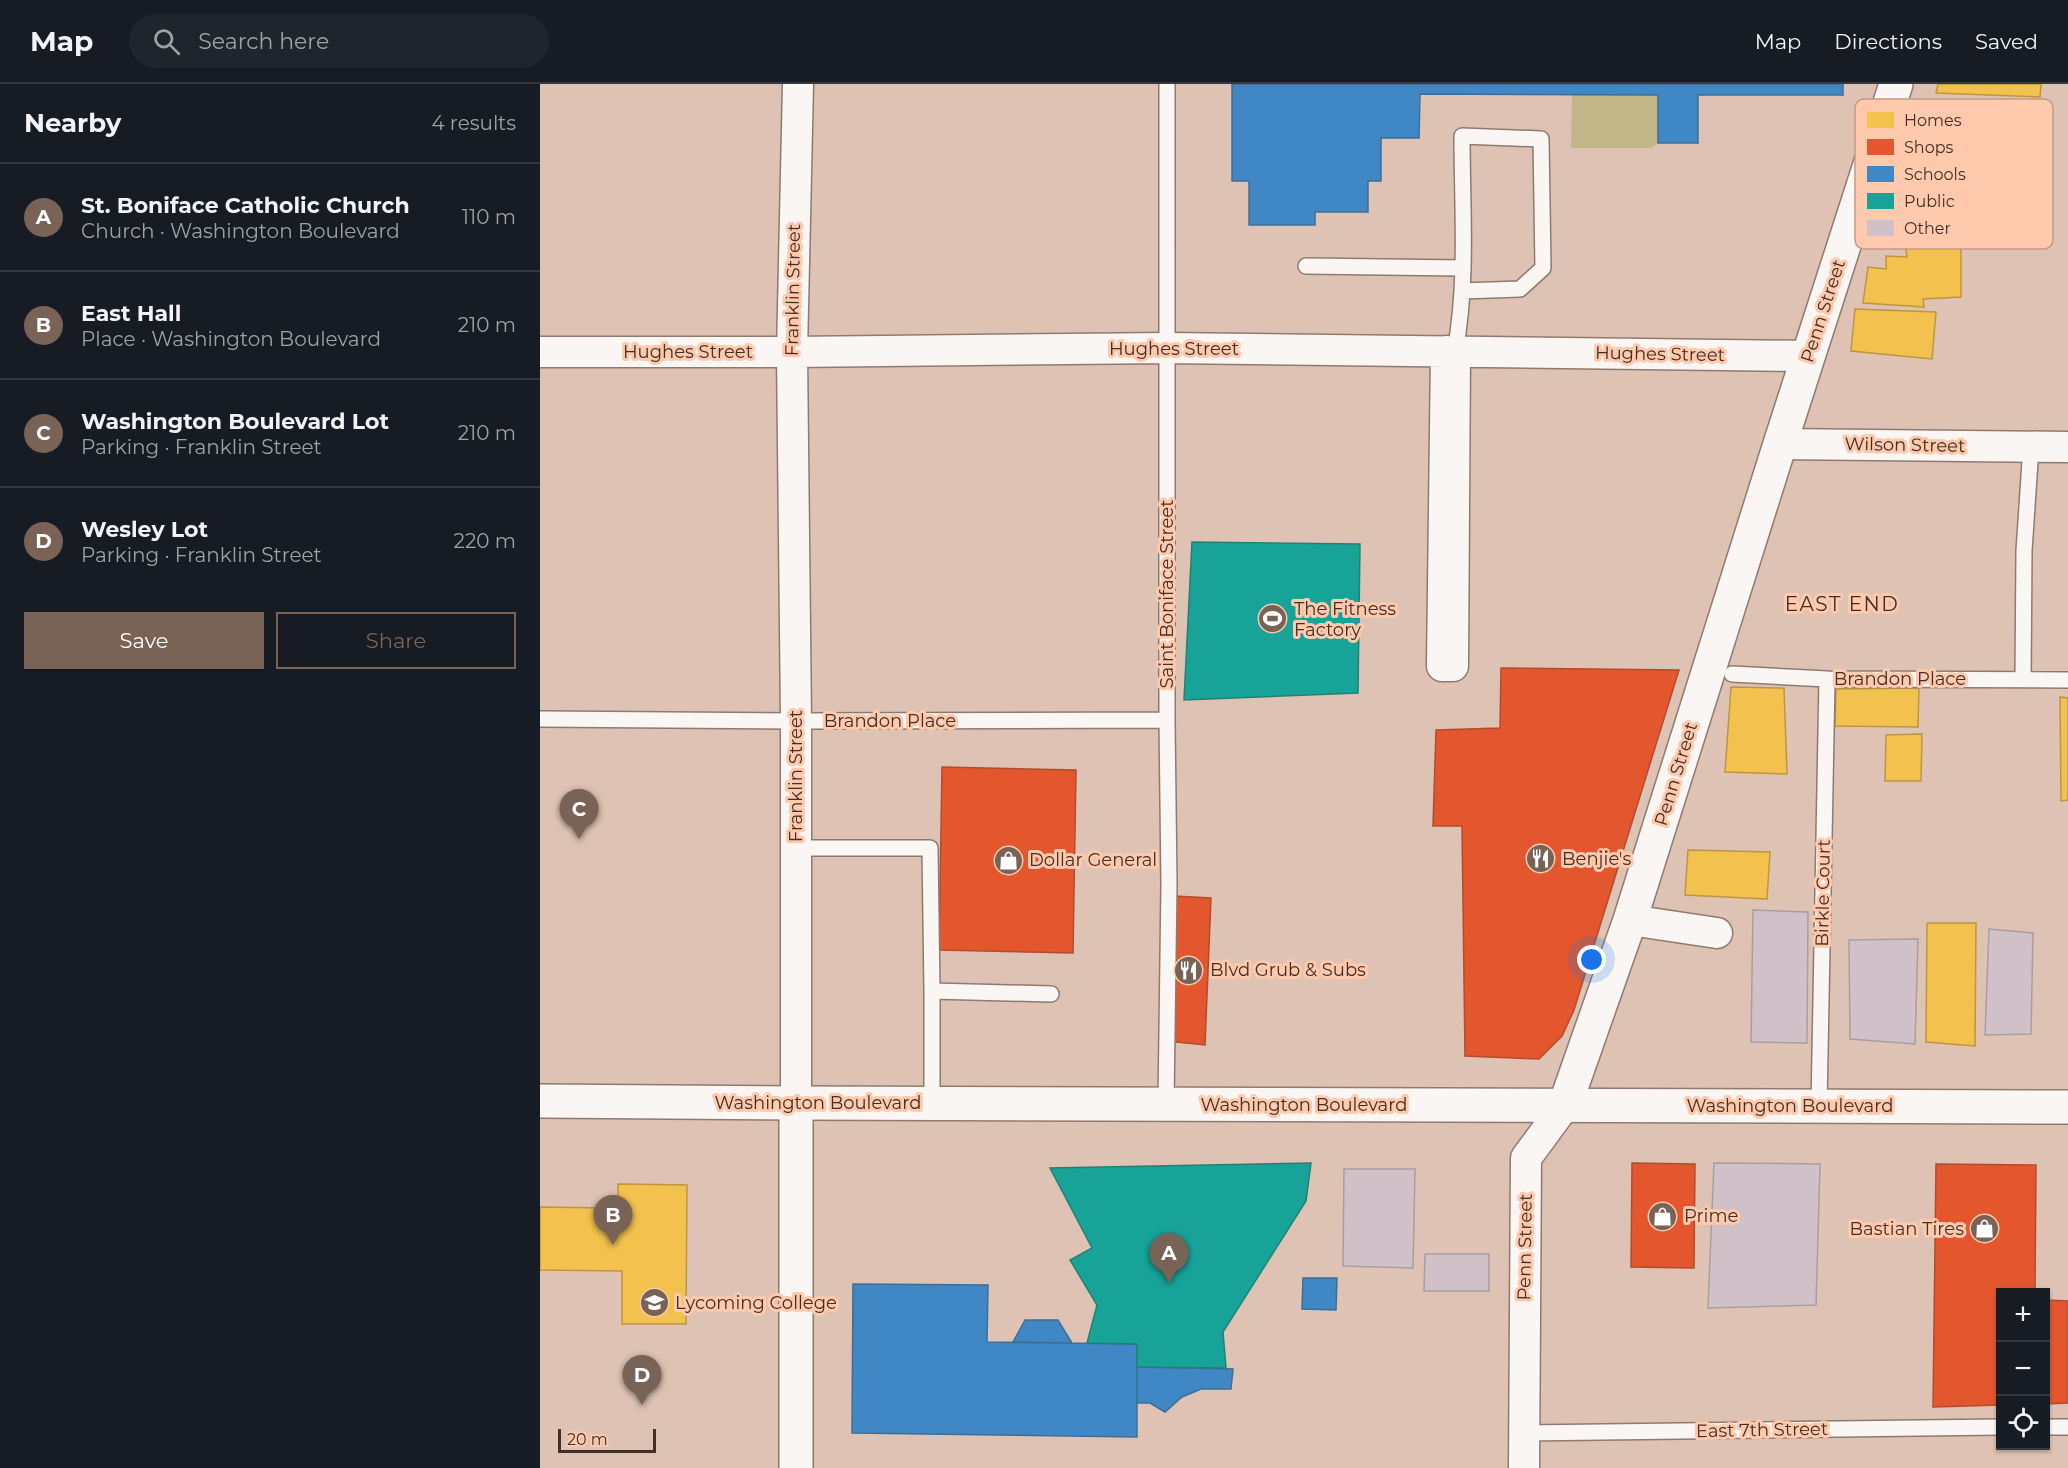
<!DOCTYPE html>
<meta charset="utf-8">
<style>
body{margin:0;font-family:Montserrat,sans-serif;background:#20242c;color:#f1f3f6}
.controls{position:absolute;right:18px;bottom:18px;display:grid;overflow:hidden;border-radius:0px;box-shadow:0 2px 4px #0004}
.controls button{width:54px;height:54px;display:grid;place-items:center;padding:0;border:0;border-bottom:2px solid #363941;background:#171b24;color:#f1f3f6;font:30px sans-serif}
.scale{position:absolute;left:18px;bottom:15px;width:98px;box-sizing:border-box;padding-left:6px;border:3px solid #432f24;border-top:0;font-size:16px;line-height:21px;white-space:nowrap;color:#432f24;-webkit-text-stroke:4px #fec9ad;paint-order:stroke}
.you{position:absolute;left:1052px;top:876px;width:21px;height:21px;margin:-15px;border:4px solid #fff;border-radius:50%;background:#1a73e8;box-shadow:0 0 0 9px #1a73e833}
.badge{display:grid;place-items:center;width:39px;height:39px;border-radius:50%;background:#796256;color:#fff;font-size:20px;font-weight:700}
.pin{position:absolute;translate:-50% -50px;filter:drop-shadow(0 2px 3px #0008)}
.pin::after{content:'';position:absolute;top:32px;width:21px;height:18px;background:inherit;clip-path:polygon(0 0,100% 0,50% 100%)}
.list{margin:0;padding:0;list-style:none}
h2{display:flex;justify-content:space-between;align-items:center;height:78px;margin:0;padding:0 24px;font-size:26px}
h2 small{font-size:20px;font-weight:400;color:#9ea1a6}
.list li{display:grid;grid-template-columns:39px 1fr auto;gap:18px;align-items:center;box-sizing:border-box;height:108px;padding:0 24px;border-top:2px solid #363941}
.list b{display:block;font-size:22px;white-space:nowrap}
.list p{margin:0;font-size:20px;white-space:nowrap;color:#9ea1a6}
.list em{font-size:20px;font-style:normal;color:#9ea1a6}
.actions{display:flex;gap:12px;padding:18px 24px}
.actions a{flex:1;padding:14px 0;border:2px solid #796256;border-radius:0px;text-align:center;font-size:21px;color:#796256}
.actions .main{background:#796256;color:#fff}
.icon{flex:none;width:33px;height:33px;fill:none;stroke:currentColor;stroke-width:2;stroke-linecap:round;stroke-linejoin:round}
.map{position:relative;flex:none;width:1528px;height:1384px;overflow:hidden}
header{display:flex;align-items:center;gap:36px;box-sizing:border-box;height:84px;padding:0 30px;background:#171b24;border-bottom:2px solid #363941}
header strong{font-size:28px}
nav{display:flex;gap:33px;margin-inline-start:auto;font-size:21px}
.search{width:420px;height:54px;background:#20242c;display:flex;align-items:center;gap:15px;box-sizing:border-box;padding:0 21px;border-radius:33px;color:#9ea1a6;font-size:22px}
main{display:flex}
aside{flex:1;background:#171b24}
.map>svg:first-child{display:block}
.green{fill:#c2b688}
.homes{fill:#f2c14e;stroke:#be9541;stroke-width:1.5}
.shops{fill:#e4572e;stroke:#b44b2b;stroke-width:1.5}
.schools{fill:#3f88c5;stroke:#406d95;stroke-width:1.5}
.public{fill:#17a398;stroke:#248075;stroke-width:1.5}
.building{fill:#d0c1c8;stroke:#aa9d9f;stroke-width:1.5}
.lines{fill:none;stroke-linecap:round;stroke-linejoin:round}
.lane-casing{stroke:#8f7a6f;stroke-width:18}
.street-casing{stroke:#8f7a6f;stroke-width:33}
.secondary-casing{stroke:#8f7a6f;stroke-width:36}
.primary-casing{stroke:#8f7a6f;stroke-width:36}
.lane{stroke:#faf6f4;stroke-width:15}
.street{stroke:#faf6f4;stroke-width:30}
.secondary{stroke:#faf6f4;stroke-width:33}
.primary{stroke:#faf6f4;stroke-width:33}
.labels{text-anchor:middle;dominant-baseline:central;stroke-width:6;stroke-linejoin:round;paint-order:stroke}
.street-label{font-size:18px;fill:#432f24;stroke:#fec9ad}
.poi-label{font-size:18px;fill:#432f24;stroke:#fec9ad;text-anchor:start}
.neighbourhood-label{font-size:20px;letter-spacing:1.5px;fill:#432f24;stroke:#fec9ad}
.key{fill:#fec9ad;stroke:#c69b84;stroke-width:1.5}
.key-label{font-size:16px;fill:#432f24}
</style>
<header>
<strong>Map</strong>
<div class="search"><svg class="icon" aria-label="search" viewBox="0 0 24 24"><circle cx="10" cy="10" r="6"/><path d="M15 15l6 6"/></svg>Search here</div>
<nav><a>Map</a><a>Directions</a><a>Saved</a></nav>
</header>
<main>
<aside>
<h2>Nearby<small>4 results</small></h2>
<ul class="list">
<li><span class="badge">A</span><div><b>St. Boniface Catholic Church</b><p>Church · Washington Boulevard</p></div><em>110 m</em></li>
<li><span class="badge">B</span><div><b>East Hall</b><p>Place · Washington Boulevard</p></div><em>210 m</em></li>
<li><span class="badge">C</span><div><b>Washington Boulevard Lot</b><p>Parking · Franklin Street</p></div><em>210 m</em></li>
<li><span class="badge">D</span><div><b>Wesley Lot</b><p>Parking · Franklin Street</p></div><em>220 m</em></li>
</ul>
<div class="actions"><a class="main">Save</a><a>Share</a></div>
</aside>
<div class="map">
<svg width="1528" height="1384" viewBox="0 0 1528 1384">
<rect width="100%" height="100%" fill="#dec2b3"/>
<path class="green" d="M1032,11H1118V59L1111,64H1031Z"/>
<path class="homes" d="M1398,0H1501L1500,13L1396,9Z
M1421,158V213L1383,215L1384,223L1323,219L1328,183L1346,185V172L1367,173L1365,159Z
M1315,225L1396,228L1392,275L1311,267Z
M1191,603L1244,604L1247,690L1185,688Z
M1379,604L1378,643L1295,642L1296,605Z
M1520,613L1528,614V716L1521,717Z
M1382,650L1381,697H1345L1346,651Z
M1148,766L1230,768L1227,815L1145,811Z
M1387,839H1436L1435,962L1386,958Z
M78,1100L147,1101L146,1240H82V1187L0,1186V1123L67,1124V1135H78Z"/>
<path class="shops" d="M961,584L1139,586L1034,926L1022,952L999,975L925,972L922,742H893L896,646L960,644Z
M402,683L536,686L533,869L399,866Z
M634,812L671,814L665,961L627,957Z
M1092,1079L1155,1080L1154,1184L1091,1183Z
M1396,1080L1496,1081L1495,1208H1460V1321L1393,1323Z
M1506,1216L1528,1217V1319L1506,1320Z"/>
<path class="schools" d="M692,0H1303V11H1158V59H1118V11L880,10L879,54H841V97H828V128H775V141H709V97H692Z
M763,1194H797L796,1226L762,1225Z
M313,1200L448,1201L447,1258L597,1260V1353L312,1349Z
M485,1236H518L532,1259L473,1258Z
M597,1283L693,1285L691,1305H661L642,1313L625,1328L610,1319H597Z"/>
<path class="public" d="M652,458L820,460L818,609L644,616Z
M771,1079L766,1117L683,1248L686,1284L597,1283V1260L547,1259L557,1221L530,1176L552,1164L510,1084Z"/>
<path class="building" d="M1213,826L1268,828L1267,959L1211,958Z
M1449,845L1493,849L1491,950L1445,951Z
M1378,855L1375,960L1310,955L1309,856Z
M1174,1079L1280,1080L1276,1221L1168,1224Z
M804,1085H875L873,1184L803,1182Z
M885,1170H949V1207H884Z"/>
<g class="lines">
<defs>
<path id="lane" d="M766,182L922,184
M915,267C928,197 922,123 922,52L1001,55L1003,184L980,205L922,207
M1192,590L1287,595L1528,596
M1483,595L1484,467L1491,363
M0,635L256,637L627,636
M256,764H390L392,907
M392,1020V907L511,910
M626,1020L629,799L627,636V0
M1279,1022L1287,595
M1506,1343H1528
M984,1349L1460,1343"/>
<path id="street" d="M906,267L902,582H913L915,267
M0,268H252L627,264L1268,272
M1240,360L1528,363
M1090,836L1177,849
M256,1019V637L252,268L258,0
M984,1384L986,1074L1025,1021"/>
<path id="secondary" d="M256,1019V1384
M1025,1021L1090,836L1240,360L1356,0"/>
<path id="primary" d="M0,1017L256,1019L1528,1023"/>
</defs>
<use href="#lane" class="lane-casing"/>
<use href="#street" class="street-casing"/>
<use href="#secondary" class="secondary-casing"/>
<use href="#primary" class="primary-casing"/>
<use href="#lane" class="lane"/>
<use href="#street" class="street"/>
<use href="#secondary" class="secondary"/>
<use href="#primary" class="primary"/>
</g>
<defs>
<symbol id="stadium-disc" viewBox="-11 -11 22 22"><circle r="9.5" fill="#796256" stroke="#fec9ad"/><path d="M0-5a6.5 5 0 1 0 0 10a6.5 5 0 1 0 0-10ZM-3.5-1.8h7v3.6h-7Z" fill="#fff"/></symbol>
<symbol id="restaurant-disc" viewBox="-11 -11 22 22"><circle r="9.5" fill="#796256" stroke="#fec9ad"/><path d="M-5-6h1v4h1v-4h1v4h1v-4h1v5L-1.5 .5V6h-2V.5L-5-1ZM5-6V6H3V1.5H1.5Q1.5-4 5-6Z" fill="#fff"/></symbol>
<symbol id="shop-disc" viewBox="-11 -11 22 22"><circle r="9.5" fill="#796256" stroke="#fec9ad"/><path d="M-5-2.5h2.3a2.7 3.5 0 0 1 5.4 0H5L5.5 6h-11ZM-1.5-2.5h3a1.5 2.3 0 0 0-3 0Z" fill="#fff"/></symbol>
<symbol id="university-disc" viewBox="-11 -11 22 22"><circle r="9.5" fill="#796256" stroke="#fec9ad"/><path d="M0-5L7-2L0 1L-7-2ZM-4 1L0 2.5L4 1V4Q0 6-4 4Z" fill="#fff"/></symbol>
</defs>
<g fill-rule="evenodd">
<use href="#stadium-disc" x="716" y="518" width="33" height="33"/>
<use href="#restaurant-disc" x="984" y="758" width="33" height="33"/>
<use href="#shop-disc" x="452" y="760" width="33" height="33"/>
<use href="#restaurant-disc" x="632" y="870" width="33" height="33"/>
<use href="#shop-disc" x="1106" y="1116" width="33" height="33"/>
<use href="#shop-disc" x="1428" y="1128" width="33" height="33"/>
<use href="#university-disc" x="98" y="1202" width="33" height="33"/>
</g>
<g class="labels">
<g class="street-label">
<text transform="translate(253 206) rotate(-89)">Franklin Street</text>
<text transform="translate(1283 227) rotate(-72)">Penn Street</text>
<text x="634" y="265">Hughes Street</text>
<text x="148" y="268">Hughes Street</text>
<text transform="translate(1120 270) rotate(1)">Hughes Street</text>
<text transform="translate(1365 361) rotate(1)">Wilson Street</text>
<text transform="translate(627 510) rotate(-90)">Saint Boniface Street</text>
<text x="1360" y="595">Brandon Place</text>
<text x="350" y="637">Brandon Place</text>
<text transform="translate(1136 690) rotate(-73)">Penn Street</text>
<text transform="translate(256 692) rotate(-90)">Franklin Street</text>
<text transform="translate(1283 809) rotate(-89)">Birkle Court</text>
<text x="278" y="1019">Washington Boulevard</text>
<text x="764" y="1021">Washington Boulevard</text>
<text x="1250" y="1022">Washington Boulevard</text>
<text transform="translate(985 1163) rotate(-89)">Penn Street</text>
<text transform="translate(1222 1346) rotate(-1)">East 7th Street</text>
</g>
<g class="poi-label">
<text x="754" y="525">The Fitness<tspan x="754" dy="21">Factory</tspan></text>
<text x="1022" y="775">Benjie's</text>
<text x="489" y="776">Dollar General</text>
<text x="670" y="886">Blvd Grub &amp; Subs</text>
<text x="1144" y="1132">Prime</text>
<text x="1424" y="1145" text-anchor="end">Bastian Tires</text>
<text x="135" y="1219">Lycoming College</text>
</g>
<g class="neighbourhood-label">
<text x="1302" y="520">EAST END</text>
</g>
</g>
<rect x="1315" y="15" width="198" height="150" rx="9" class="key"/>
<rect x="1327" y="28" width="27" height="16" fill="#f2c14e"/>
<rect x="1327" y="55" width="27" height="16" fill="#e4572e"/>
<rect x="1327" y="82" width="27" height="16" fill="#3f88c5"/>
<rect x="1327" y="109" width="27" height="16" fill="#17a398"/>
<rect x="1327" y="136" width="27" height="16" fill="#d0c1c8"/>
<g class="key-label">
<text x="1364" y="42">Homes</text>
<text x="1364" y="69">Shops</text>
<text x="1364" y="96">Schools</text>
<text x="1364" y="123">Public</text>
<text x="1364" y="150">Other</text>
</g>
</svg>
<div class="controls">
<button>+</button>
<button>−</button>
<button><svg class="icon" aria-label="locate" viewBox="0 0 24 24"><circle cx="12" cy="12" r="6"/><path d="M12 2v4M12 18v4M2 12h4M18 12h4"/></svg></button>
</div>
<div class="scale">20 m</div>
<div class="you"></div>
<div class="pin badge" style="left:629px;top:1199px">A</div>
<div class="pin badge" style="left:73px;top:1161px">B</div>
<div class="pin badge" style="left:39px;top:755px">C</div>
<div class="pin badge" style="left:102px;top:1321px">D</div>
</div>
</main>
